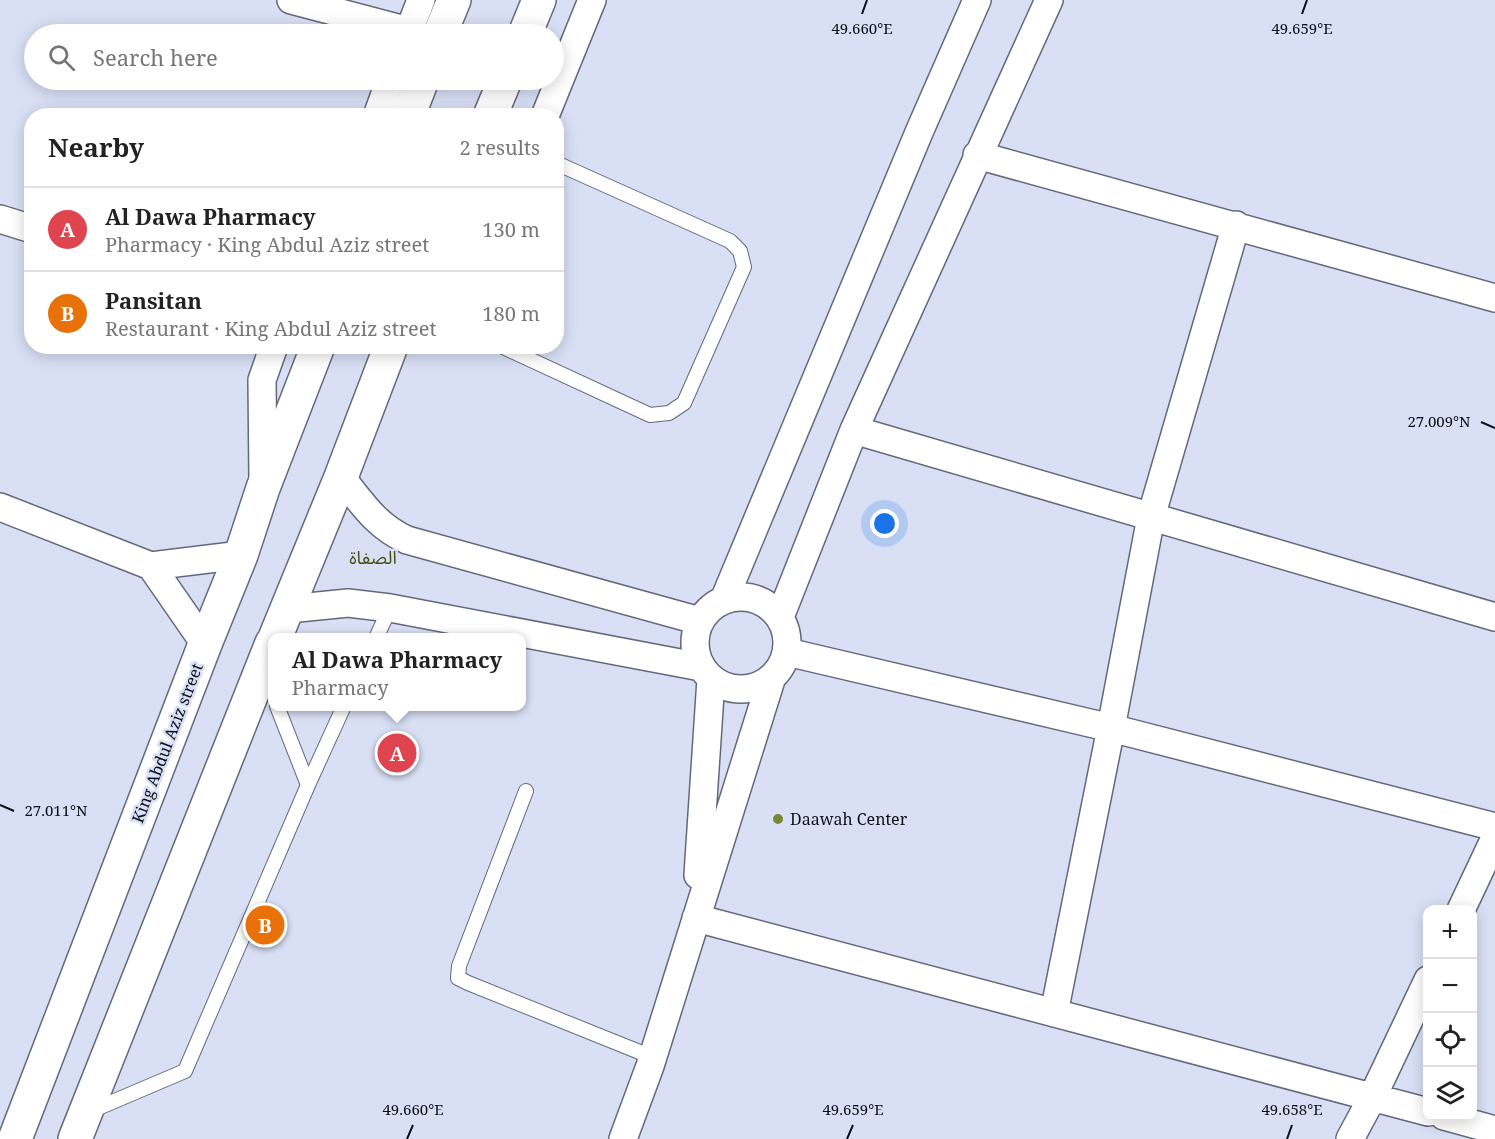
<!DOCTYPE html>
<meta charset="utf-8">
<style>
body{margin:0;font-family:"Noto Serif","Noto Sans Arabic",serif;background:#f6f6f6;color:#222}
.controls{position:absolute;right:18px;bottom:18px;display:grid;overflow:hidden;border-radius:12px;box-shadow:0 3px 15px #0003}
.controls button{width:54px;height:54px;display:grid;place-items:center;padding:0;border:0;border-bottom:2px solid #e0e0e0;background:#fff;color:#222;font:30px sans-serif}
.you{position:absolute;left:885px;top:524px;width:21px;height:21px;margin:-15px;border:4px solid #fff;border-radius:50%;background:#1a73e8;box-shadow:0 0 0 9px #1a73e833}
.badge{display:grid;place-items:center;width:39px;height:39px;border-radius:50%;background:#778736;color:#fff;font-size:20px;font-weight:700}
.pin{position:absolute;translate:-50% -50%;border:3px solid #fff;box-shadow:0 2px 6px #0006}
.popup{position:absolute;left:268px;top:633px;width:258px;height:78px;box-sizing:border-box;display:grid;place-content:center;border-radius:12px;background:#fff;filter:drop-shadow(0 2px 4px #0005);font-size:20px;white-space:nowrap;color:#767676}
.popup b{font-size:22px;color:#222}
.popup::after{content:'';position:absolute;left:50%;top:100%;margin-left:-12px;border:12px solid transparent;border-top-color:#fff}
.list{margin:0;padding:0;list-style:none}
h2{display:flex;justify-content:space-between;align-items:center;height:78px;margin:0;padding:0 24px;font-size:26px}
h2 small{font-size:20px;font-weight:400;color:#767676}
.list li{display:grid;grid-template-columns:39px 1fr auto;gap:18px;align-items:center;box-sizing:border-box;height:84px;padding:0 24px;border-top:2px solid #e0e0e0}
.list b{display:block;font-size:22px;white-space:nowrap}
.list p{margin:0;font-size:20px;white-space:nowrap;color:#767676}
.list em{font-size:20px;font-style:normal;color:#767676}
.icon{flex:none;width:33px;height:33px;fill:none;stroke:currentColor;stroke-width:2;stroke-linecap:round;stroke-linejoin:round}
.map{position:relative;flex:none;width:1495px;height:1139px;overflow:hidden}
.search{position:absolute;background:#fff;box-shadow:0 3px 15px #0003;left:24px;top:24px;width:540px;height:66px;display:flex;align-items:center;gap:15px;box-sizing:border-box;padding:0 21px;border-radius:33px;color:#767676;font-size:22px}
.panel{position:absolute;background:#fff;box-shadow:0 3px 15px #0003;left:24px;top:108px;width:540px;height:246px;border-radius:24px}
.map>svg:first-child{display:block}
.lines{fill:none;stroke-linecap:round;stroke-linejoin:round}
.service-casing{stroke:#62697b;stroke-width:16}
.minor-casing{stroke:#62697b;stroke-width:30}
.secondary-casing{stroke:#62697b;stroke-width:36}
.service{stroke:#fff;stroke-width:14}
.minor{stroke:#fff;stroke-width:27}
.secondary{stroke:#fff;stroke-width:33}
.ticks{fill:none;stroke:#0c0f15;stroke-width:2}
.poi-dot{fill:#778736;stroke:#d9e0f5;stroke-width:2}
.labels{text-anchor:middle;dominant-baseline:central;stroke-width:5;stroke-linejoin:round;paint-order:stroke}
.street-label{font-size:16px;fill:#0c0f15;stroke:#d9e0f5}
.poi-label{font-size:16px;fill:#0c0f15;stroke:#d9e0f5;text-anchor:start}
.neighbourhood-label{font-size:18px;fill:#455017;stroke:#d9e0f5}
.ticks-label{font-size:15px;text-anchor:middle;fill:#0c0f15;stroke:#d9e0f5;stroke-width:5;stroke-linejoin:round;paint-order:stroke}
</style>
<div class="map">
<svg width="1495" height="1139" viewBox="0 0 1495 1139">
<rect width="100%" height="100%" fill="#d9e0f5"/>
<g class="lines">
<defs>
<path id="service" d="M501,346L650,415L669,413L684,403L744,267L740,251L730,241L556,163
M376,638L390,608
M277,706L308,785
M526,791L459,966L458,978L468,983L652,1057
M91,1111L185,1071L308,785L344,706"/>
<path id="minor" d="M291,0L409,31L408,34
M409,31L421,0
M377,116L390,80
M545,116L592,0
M977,155L1495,298
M0,219L32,229
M854,430L1495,617
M341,477C362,503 376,526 407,540L700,621
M263,481L262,380L274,346
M0,507L151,566L241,555
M151,566L205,644
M695 643a46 46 0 1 1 92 0a46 46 0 1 1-92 0Z
M724,600L920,130L977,0
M288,609L348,603L390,608L701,667
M780,617L854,430L1049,0
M787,652L1111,728L1495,827
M698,875L711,679
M1461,910L1495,838
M696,918L1428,1112
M1054,1013L1111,728L1151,517L1236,225
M1444,1116L1495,1130
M623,1139L650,1066L771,680
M1350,1139L1372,1098L1428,980"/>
<path id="secondary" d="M440,34L454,0
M525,34L539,0
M408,116L422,80
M490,116L505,80
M275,638L341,477L391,346
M15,1139L205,644L241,555L263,488L318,346
M75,1139L272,643"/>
</defs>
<use href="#service" class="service-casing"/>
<use href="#minor" class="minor-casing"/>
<use href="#secondary" class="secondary-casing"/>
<use href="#service" class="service"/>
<use href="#minor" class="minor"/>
<use href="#secondary" class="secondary"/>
</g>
<path class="ticks" d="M862,14L867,0M1302,14L1307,0M1481,422L1495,428M0,805L14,811M407,1139L413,1125M847,1139L853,1125M1287,1139L1292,1125"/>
<circle class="poi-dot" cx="778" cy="819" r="6"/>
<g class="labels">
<g class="street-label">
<text transform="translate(167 743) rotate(-69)">King Abdul Aziz street</text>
</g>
<g class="poi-label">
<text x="790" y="819">Daawah Center</text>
</g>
<g class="neighbourhood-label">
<text x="373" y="557">الصفاة</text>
</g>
</g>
<g class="ticks-label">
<text x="862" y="34">49.660°E</text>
<text x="1302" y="34">49.659°E</text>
<text x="1439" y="427">27.009°N</text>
<text x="56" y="816">27.011°N</text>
<text x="413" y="1115">49.660°E</text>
<text x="853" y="1115">49.659°E</text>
<text x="1292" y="1115">49.658°E</text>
</g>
</svg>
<div class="controls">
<button>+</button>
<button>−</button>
<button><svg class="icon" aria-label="locate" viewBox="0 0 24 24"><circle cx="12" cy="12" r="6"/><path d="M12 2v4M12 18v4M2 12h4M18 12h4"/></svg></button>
<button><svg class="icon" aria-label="layers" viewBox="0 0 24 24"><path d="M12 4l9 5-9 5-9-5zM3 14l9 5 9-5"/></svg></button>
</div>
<div class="you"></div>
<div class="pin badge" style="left:397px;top:753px;background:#e0444e">A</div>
<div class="popup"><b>Al Dawa Pharmacy</b>Pharmacy</div>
<div class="pin badge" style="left:265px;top:925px;background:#e8710a">B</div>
<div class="search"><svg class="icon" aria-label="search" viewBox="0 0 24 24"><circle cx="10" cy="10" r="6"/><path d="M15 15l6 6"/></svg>Search here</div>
<section class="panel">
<h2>Nearby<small>2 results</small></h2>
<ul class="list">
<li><span class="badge" style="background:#e0444e">A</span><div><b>Al Dawa Pharmacy</b><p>Pharmacy · King Abdul Aziz street</p></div><em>130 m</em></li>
<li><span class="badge" style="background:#e8710a">B</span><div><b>Pansitan</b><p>Restaurant · King Abdul Aziz street</p></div><em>180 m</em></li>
</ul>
</section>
</div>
